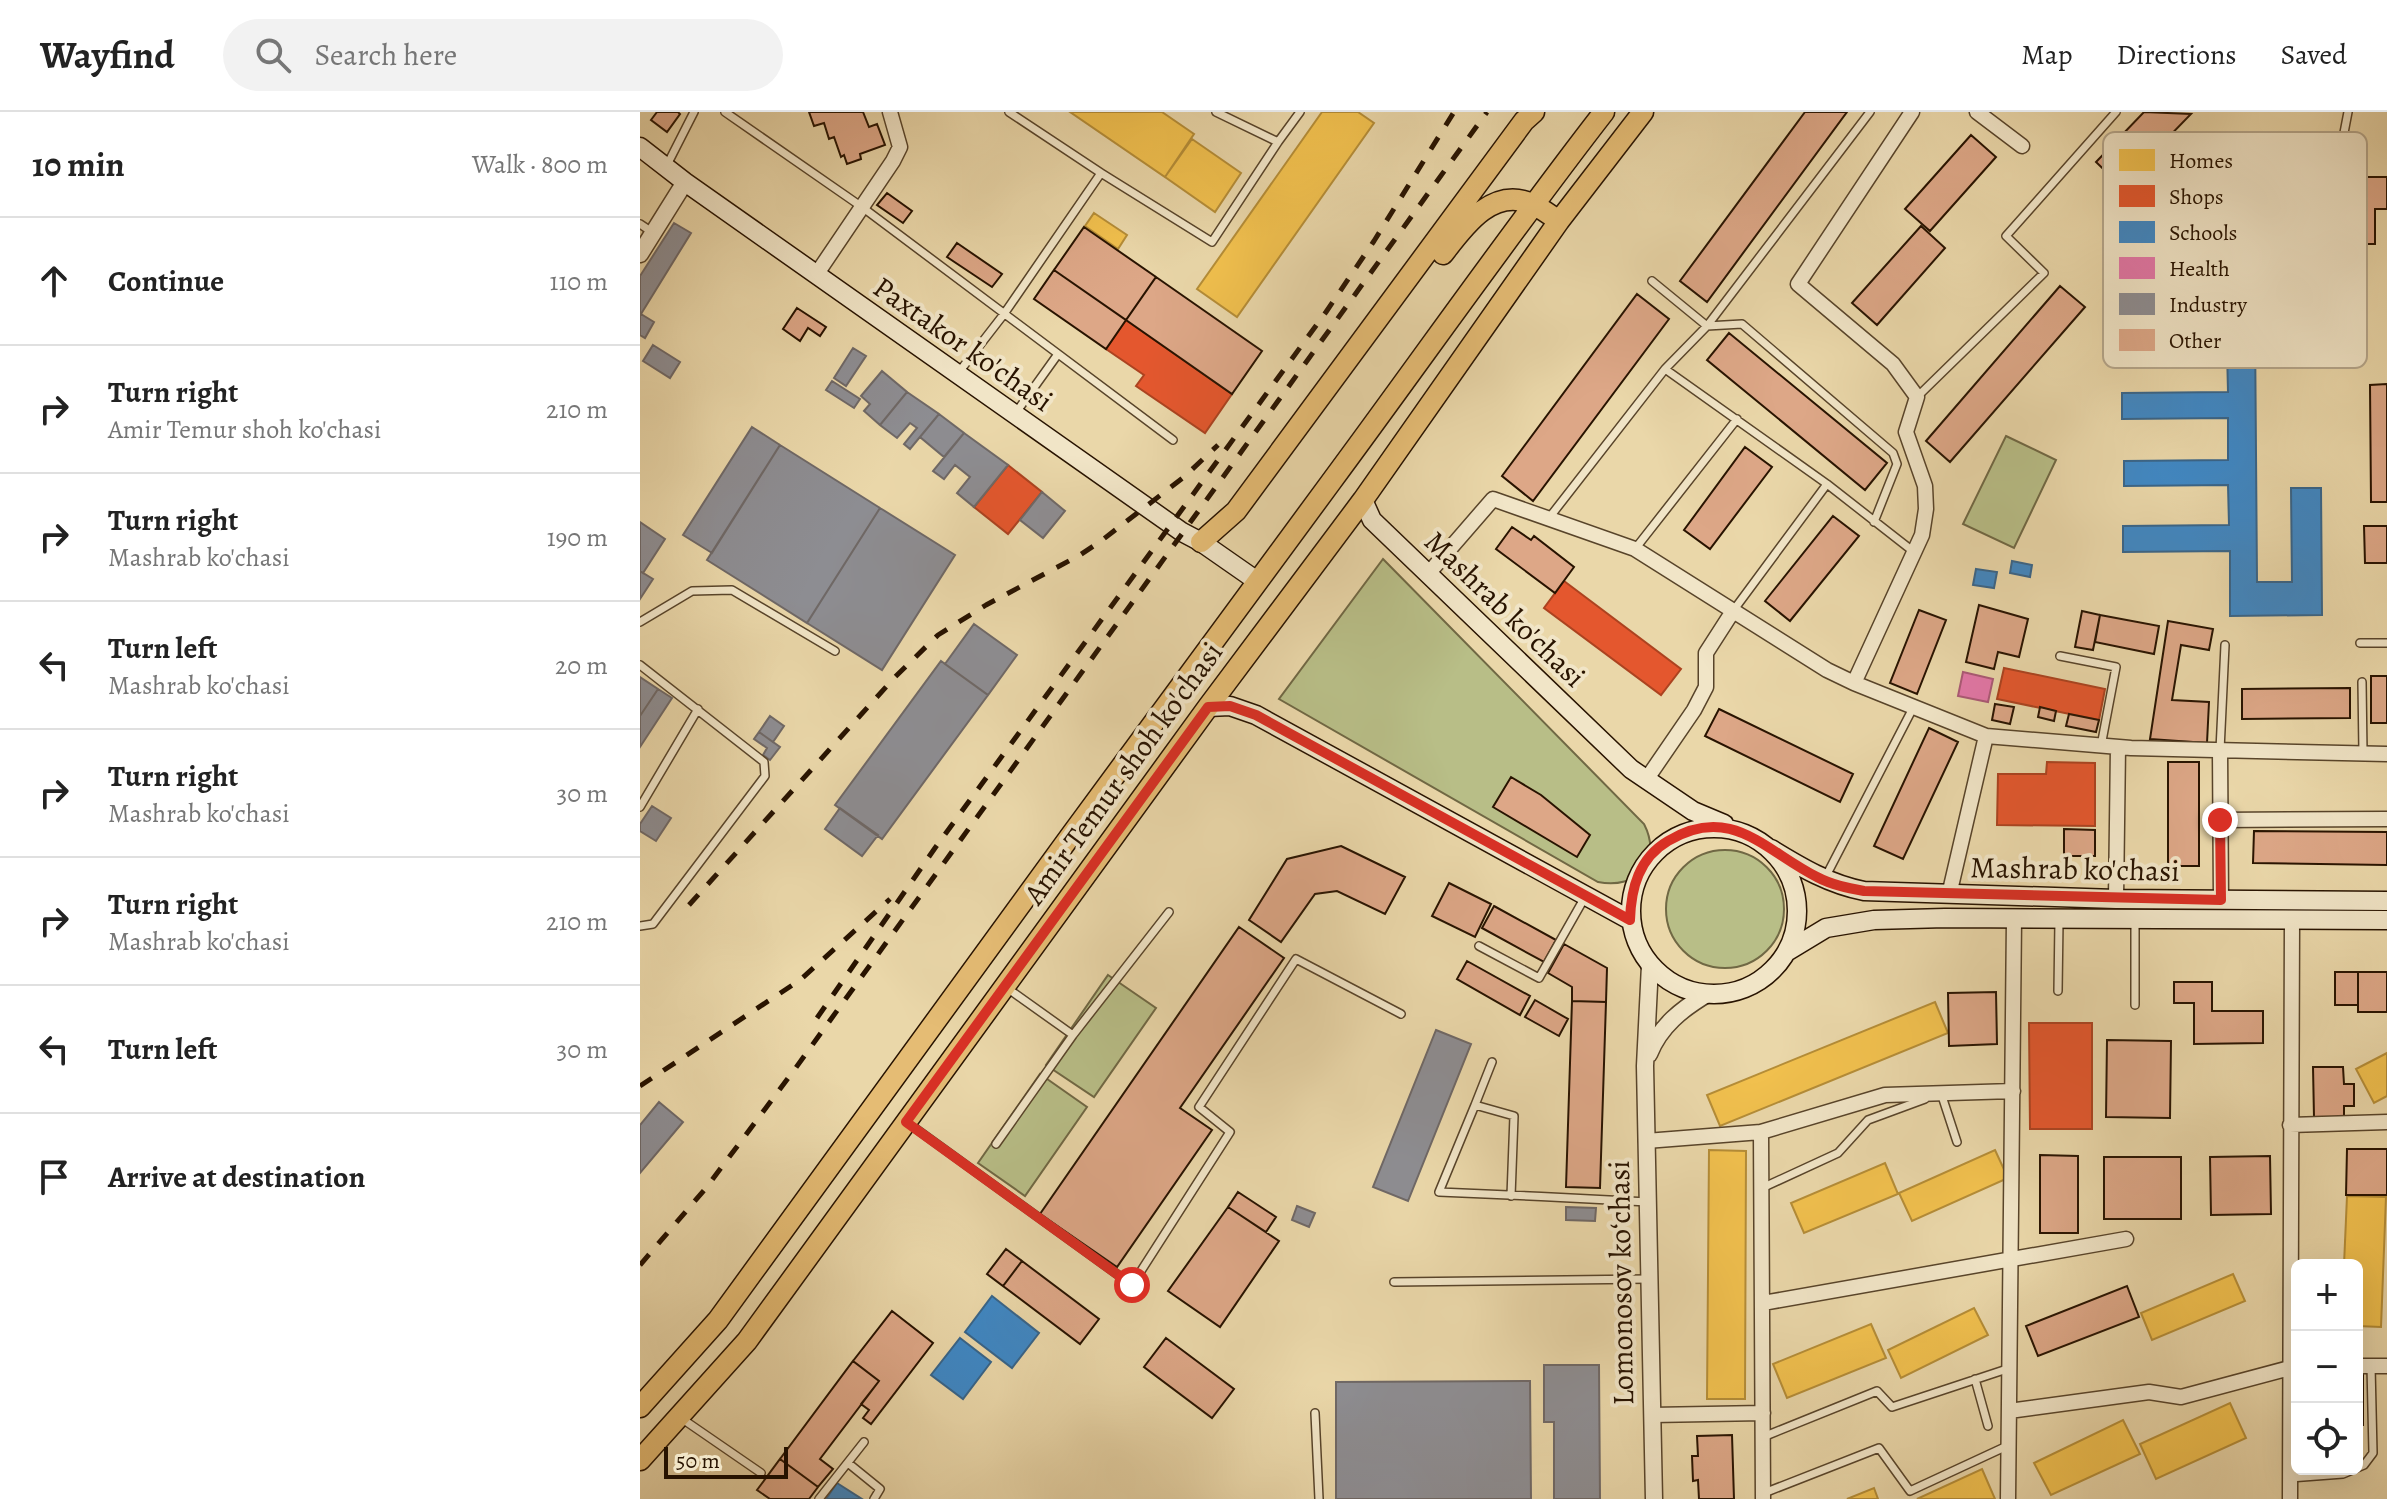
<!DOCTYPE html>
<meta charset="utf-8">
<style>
body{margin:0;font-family:Alegreya,serif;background:#f2f2f2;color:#222}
.controls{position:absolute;right:24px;bottom:24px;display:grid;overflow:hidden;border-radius:12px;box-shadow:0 8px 32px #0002}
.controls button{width:72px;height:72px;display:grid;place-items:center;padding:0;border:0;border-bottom:2px solid #e0e0e0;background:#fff;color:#222;font:40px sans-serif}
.scale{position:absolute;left:24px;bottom:20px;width:124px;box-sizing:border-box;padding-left:8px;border:4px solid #281300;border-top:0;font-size:22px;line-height:28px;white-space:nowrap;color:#281300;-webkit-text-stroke:6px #f1e5c7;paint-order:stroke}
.stop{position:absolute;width:24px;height:24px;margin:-18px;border:6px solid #d93025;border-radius:50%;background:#fff}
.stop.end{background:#d93025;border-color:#fff;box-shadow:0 2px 8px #0008}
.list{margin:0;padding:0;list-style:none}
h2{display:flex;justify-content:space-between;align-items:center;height:104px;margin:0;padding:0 32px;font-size:34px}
h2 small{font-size:26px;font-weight:400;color:#767676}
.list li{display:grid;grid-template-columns:52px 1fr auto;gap:24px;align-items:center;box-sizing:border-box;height:128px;padding:0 32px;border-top:2px solid #e0e0e0}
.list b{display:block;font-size:30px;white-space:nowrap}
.list p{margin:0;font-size:26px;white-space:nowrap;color:#767676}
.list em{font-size:26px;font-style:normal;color:#767676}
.icon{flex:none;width:44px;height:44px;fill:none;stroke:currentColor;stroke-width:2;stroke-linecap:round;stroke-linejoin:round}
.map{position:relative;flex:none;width:1747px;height:1387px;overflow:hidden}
header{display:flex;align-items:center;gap:48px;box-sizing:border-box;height:112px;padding:0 40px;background:#fff;border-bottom:2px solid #e0e0e0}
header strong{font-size:38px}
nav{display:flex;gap:44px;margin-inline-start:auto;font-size:28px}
.search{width:560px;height:72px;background:#f2f2f2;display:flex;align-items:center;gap:20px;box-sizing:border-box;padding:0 28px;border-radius:44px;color:#767676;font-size:30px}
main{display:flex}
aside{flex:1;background:#fff}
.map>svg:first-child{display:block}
.green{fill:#b8be87;stroke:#706844;stroke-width:2}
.homes{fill:#f2c14e;stroke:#b58d37;stroke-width:2}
.shops{fill:#e4572e;stroke:#ac4320;stroke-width:2}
.schools{fill:#3f88c5;stroke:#38658a;stroke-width:2}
.health{fill:#e377a8;stroke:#ab5976;stroke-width:2}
.industry{fill:#8d8d92;stroke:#6f6866;stroke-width:2}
.building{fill:#dda787;stroke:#281300;stroke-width:2}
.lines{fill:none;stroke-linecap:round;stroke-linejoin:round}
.service-casing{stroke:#58442a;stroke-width:10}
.minor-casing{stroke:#58442a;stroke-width:17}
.tertiary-casing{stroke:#58442a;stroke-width:19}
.secondary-casing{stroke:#281300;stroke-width:21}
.primary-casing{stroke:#281300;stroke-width:23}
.service{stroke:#f1e5c7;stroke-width:7}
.minor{stroke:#f1e5c7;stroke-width:14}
.tertiary{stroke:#f1e5c7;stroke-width:16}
.secondary{stroke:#f1e5c7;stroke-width:18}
.primary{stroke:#e5bc74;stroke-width:20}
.rail{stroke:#281300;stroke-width:5;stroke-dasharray:14 14;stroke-linecap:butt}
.route{stroke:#d93025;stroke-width:10}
.labels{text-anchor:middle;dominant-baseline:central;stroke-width:8;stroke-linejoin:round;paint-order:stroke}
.street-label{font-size:30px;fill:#281300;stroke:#f1e5c7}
.key{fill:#f1e5c7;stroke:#b5a68b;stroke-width:2}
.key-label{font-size:22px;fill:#281300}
</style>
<header>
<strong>Wayfind</strong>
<div class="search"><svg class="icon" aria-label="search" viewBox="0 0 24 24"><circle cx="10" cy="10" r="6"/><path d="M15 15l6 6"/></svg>Search here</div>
<nav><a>Map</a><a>Directions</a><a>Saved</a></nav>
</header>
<main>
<aside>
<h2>10 min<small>Walk · 800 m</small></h2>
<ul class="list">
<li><svg class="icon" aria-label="ahead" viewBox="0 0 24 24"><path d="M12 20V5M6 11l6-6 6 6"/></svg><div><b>Continue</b></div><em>110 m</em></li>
<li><svg class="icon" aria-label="right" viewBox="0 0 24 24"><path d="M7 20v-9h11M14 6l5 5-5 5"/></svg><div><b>Turn right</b><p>Amir Temur shoh ko'chasi</p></div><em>210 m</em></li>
<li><svg class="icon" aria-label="right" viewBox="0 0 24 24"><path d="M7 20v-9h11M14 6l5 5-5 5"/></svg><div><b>Turn right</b><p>Mashrab ko'chasi</p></div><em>190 m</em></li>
<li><svg class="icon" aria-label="left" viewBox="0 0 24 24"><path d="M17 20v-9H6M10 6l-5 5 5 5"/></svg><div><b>Turn left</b><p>Mashrab ko'chasi</p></div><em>20 m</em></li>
<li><svg class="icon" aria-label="right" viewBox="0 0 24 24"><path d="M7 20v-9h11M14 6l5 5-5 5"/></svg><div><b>Turn right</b><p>Mashrab ko'chasi</p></div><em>30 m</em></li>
<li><svg class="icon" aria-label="right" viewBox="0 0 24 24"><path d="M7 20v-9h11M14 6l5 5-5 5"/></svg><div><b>Turn right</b><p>Mashrab ko'chasi</p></div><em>210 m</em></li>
<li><svg class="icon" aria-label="left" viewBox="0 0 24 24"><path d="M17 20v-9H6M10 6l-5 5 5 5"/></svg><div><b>Turn left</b></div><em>30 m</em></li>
<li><svg class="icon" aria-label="arrive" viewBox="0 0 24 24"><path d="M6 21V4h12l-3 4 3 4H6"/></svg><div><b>Arrive at destination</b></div></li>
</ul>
</aside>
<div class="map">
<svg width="1747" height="1387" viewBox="0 0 1747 1387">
<rect width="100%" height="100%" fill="#ead7a9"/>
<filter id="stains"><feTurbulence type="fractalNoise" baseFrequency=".0025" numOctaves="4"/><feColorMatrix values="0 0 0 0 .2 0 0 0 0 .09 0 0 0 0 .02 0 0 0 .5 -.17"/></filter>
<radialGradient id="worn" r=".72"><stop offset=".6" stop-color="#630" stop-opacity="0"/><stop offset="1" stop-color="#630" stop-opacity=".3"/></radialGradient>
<path class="green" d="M1366,324L1416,348L1374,436L1323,412Z
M743,447L1004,712C1023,749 997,778 958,770L639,587Z
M1026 797a59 59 0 1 1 118 0a59 59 0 1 1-118 0Z
M468,863L516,896L454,985L406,953Z
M400,962L447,995L385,1084L338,1051Z"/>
<path class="homes" d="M430,0H522L554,22L525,65Z
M682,0H718L734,11L597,205L557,177Z
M552,27L601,61L575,100L525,65Z
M454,101L487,123L478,137L445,114Z
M1295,890L1308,921L1080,1014L1067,983Z
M1747,941V984L1734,991L1716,957Z
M1069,1038L1106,1039L1105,1287H1067Z
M1355,1038L1368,1066L1272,1109L1259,1081Z
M1245,1051L1258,1082L1164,1121L1151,1091Z
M1707,1084L1746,1085L1741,1215L1717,1214V1153H1704Z
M1593,1162L1605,1189L1512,1228L1501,1201Z
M1334,1196L1348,1223L1261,1266L1248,1238Z
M1231,1212L1246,1246L1147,1286L1133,1252Z
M1590,1291L1606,1326L1516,1367L1500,1332Z
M1483,1308L1500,1342L1411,1383L1394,1351Z
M1342,1357L1355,1387H1277Z
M1234,1376L1238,1387H1207Z"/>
<path class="shops" d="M486,208L592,282L565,321L496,274L504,263L466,237Z
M368,353L402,380L368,422L334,395Z
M924,469L1041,557L1021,583L904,496Z
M1364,556L1465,577L1459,608L1357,587Z
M1407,650L1455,651V714L1357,713L1358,662H1406Z
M1389,911H1452V1017H1390Z"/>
<path class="schools" d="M1615,213L1617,470H1652L1651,376H1681L1682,503L1590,504V439L1483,440V414L1589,413L1588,373L1484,374V349L1588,348V306L1482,307V281L1588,280L1587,238L1479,239V214Z
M1372,449L1392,453L1390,465L1370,461Z
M1336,457L1357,460L1354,476L1333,473Z
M352,1184L399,1221L372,1256L325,1220Z
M320,1226L351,1250L323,1287L291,1263Z
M197,1371L222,1387H186Z"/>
<path class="health" d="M1323,560L1353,567L1348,590L1318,584Z"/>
<path class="industry" d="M34,111L51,121L1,202L14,210L5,226L0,223V164Z
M13,233L40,250L30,266L3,249Z
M213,236L226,244L206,274L194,266Z
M242,259L267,280L240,313L224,299L230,292L221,284Z
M192,269L220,287L214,296L186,278Z
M267,280L299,302L270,337L264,332L277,316L270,311L257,326L240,313Z
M299,302L324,321L304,345L280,325Z
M112,315L140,333L72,441L43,423Z
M324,321L368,353L334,395L317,381L330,365L315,353L304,367L293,359Z
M140,333L240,396L167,511L67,448Z
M402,380L425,399L403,426L380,408Z
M240,396L315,443L242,558L167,511Z
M0,410L25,427L3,461L0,459Z
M0,459L13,467L0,487Z
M334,512L377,543L348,583L305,552Z
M301,549L348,583L242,727L195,693Z
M0,565L18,577L0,604Z
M18,577L32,586L0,635V604Z
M130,604L144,614L133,630L119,620Z
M119,620L140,635L130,648L123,643L127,636L114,627Z
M12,694L31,706L16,729L0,719V712Z
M200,696L238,723L222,744L185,717Z
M796,918L831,932L768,1089L733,1075Z
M19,990L43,1010L0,1061V1013Z
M657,1094L675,1101L669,1115L652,1108Z
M926,1095L956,1096L955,1109L926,1108Z
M904,1253H959L960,1387H914V1310H904Z
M890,1269L891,1387H696V1270Z"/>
<path class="building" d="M17,0H38L40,2L27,20L11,8Z
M169,0H223L229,15L237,12L245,33L220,42L221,47L207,52L204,43L201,45L194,25L189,27L184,11L174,14Z
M1165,0H1207L1067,190L1040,169Z
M1504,0L1551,2L1481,74L1456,50Z
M1331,23L1356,45L1290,119L1265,97Z
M1717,65H1747V97H1735V132H1553L1552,103L1717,102Z
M247,81L272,99L263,111L237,93Z
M1281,114L1305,136L1237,213L1212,191Z
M444,115L516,165L486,208L414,158Z
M317,131L362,162L352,175L307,145Z
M414,158L486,208L466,237L394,187Z
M516,165L622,239L592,282L486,208Z
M1420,174L1445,195L1310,350L1286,329Z
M997,182L1029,207L893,389L862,364Z
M157,196L186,215L180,224L168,216L160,229L143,217Z
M1089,221L1247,351L1225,378L1067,248Z
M1747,272V390H1731L1730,273Z
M1105,335L1132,355L1070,437L1044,418Z
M1193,404L1219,424L1150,509L1125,489Z
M1724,414H1747V451H1725Z
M872,415L891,428L894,424L934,455L915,481L856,437Z
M1339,493L1388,507L1379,545L1358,540L1354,557L1326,550Z
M1279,498L1306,508L1277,582L1250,571Z
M1442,499L1460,503L1453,538L1435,535Z
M1460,503L1519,514L1514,542L1455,530Z
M1528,509L1573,517L1569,538L1541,533L1532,588L1569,590L1567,631L1510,627Z
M1731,564H1747V611H1731Z
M1710,576V606L1602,607V577Z
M1355,592L1374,595L1370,612L1352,608Z
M1400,595L1416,599L1414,609L1398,605Z
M1079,597L1213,662L1200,690L1065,624Z
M1429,602L1459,608L1456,620L1426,614Z
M1289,616L1318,630L1263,747L1234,734Z
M1528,650H1559V754H1528Z
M871,665L901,683L950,723L937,745L853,695Z
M1424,717L1455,718V744H1424Z
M1614,719L1747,720V753L1613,751Z
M701,734L765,765L745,802L697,779L675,782L641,830L609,808L647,747Z
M809,771L851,792L835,825L792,804Z
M854,794L916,828L904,850L842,816Z
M599,815L644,846L540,996L572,1018L477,1155L400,1102Z
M924,832L967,856L966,890L932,889V875L908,861Z
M827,849L890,884L880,903L817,867Z
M1695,860H1718V893H1695Z
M1718,860H1747V900H1718Z
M1534,870H1572V899H1623V931L1554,932V891H1534Z
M1356,880L1357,932L1309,934L1308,881Z
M895,888L928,907L919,924L885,905Z
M932,889L966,890L960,1076L926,1075Z
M1467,928L1531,929L1530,1006L1466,1005Z
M1673,955H1703L1704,972H1714V994H1704V1005H1674Z
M1707,1037H1747V1083H1706Z
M1400,1043L1438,1044V1121H1400Z
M1630,1044L1631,1102L1571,1103L1570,1045Z
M1464,1045H1541V1107H1464Z
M598,1080L636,1105L626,1120L588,1095Z
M588,1095L639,1129L580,1215L528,1179Z
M366,1137L382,1149L363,1174L347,1162Z
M382,1149L459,1207L440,1232L363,1174Z
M1487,1174L1499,1205L1398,1244L1386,1214Z
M252,1199L293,1231L231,1312L223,1306L229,1298L221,1292L239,1269L213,1249Z
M526,1226L594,1277L572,1306L504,1255Z
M213,1249L239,1269L180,1347L193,1357L178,1375L140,1347Z
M1717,1255H1723V1313H1717Z
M1092,1323L1094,1387H1059L1058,1368L1053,1369L1052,1344H1058L1057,1324Z
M140,1347L178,1375L169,1387H130L117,1378Z"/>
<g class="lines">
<defs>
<path id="service" d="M85,0L222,95L533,328
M1703,26L1708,0
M638,30L660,0
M26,55L54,0
M461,61L572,130L638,30L576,0
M0,112L12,120
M1012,169L1067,214L1102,212L1253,341L1257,352L1234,410
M1025,257L1067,214L1230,0
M319,260L364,202L461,61L369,0
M1277,285L1404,161L1366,124L1476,0
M375,302L418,242
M909,406L1025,257L1187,372L1274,440
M995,437L1097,307
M1093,499L1187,372
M0,510L52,479L92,478L195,539
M1720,531H1747
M1420,544L1476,555L1461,634
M0,553L124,650L125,664L13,812L0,814
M1722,570L1723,641
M1580,638L1585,533
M0,695L58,597
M1185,766L1273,596
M1495,809V893
M839,834L899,866L945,785
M367,876L433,923
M1418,879L1419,809
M1301,981L1317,1030
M835,993L852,950
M268,1011L492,1173L590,1020L559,995L656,847L761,902
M356,1032L433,923L529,800
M1122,1076L1198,1041L1228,1008L1285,987
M871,1084L874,1004L835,993L799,1080C869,1083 938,1086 1008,1090
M754,1170L1009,1167
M1335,1267L1348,1314
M675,1301L679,1387
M41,1306L121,1361
M1123,1325L1237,1279L1252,1295L1370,1256
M208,1351L240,1377L234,1387
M1717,1356L1724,1353L1733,1341L1731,1254
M1650,1366L1703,1362L1715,1357
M1124,1381L1239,1336L1270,1379L1367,1334
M179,1387L224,1330"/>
<path id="minor" d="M1272,0L1158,172L1253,252L1277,285L1266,320L1285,374L1286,397L1282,423L1214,571L1346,624
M1337,0L1382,34
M176,163L253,49L260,35L250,0
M788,462L853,387L995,437L1187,558L1214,571
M1580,638L1581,788
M1006,668L1054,598L1066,575V541L1093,499
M1580,708L1747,707
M1309,783L1346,624L1491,636L1747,642
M1476,787L1478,635
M1650,1013L1747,1010
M1121,1020L1245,983L1373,979
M1006,1029L1121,1020L1123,1387
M1123,1191L1486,1127
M1717,1254H1747
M1369,1299L1509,1280L1541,1285L1657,1254
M1012,1303L1123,1301
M1368,1387L1374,807
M1650,1387L1652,808"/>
<path id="tertiary" d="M0,142L45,70
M1010,853L1005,954L1014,1387
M1009,942C1020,914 1042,897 1067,882"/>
<path id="secondary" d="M0,35L45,70L542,420L561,430L617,469
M723,388L732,408L991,657L1053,699L1084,712
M568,595L590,594L616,603L990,808
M991 799a83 83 0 1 1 166 0a83 83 0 1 1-166 0Z
M1131,737C1162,756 1189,772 1224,779L1476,787L1747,789
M1148,839L1186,816L1234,808L1305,806L1747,808"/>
<path id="primary" d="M803,142C823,116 852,74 892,92C901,96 910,103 919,109
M561,430L596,399L884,9L894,0
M0,1295L78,1208C281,928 485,648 691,370C782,247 870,121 964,0
M0,1348L107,1229L568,595L723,388L919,109L1003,0"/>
</defs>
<use href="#service" class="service-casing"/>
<use href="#minor" class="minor-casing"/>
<use href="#tertiary" class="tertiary-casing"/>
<use href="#secondary" class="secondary-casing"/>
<use href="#primary" class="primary-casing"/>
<use href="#service" class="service"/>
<use href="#minor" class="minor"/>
<use href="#tertiary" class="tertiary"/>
<use href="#secondary" class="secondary"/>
<use href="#primary" class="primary"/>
<path class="rail" d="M49,793L255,565L298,523L346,493L440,443L461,429L544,365L578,333
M177,906L295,736L686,200L734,129L814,0
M0,974L160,868L250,787
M0,1153L66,1076L152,961L847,0"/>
</g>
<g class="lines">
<path class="route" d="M492,1173L266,1010L568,595L590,594L616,603L990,808C991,776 999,746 1028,729C1091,691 1125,739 1177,765C1192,773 1208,776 1224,779L1581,788L1580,708"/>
</g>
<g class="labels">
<g class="street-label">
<text transform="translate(323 232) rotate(35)">Paxtakor ko'chasi</text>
<text transform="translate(865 497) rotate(44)">Mashrab ko'chasi</text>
<text transform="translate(483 661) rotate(-54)">Amir Temur shoh ko'chasi</text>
<text transform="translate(1435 757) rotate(1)">Mashrab ko'chasi</text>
<text transform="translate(981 1171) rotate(-91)">Lomonosov koʻchasi</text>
</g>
</g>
<rect x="1463" y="20" width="264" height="236" rx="12" class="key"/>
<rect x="1479" y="37" width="36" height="22" fill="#f2c14e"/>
<rect x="1479" y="73" width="36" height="22" fill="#e4572e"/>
<rect x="1479" y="109" width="36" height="22" fill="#3f88c5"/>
<rect x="1479" y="145" width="36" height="22" fill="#e377a8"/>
<rect x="1479" y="181" width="36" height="22" fill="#8d8d92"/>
<rect x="1479" y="217" width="36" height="22" fill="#dda787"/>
<g class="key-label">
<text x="1529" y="56">Homes</text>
<text x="1529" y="92">Shops</text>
<text x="1529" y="128">Schools</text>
<text x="1529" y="164">Health</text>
<text x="1529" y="200">Industry</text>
<text x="1529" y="236">Other</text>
</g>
<rect width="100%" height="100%" filter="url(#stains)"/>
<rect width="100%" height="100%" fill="url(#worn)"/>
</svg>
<div class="controls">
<button>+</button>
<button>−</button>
<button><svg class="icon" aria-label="locate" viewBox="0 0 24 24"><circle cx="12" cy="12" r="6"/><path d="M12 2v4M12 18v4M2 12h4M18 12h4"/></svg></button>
</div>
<div class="scale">50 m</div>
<div class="stop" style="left:492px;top:1173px"></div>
<div class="stop end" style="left:1580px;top:708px"></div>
</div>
</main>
